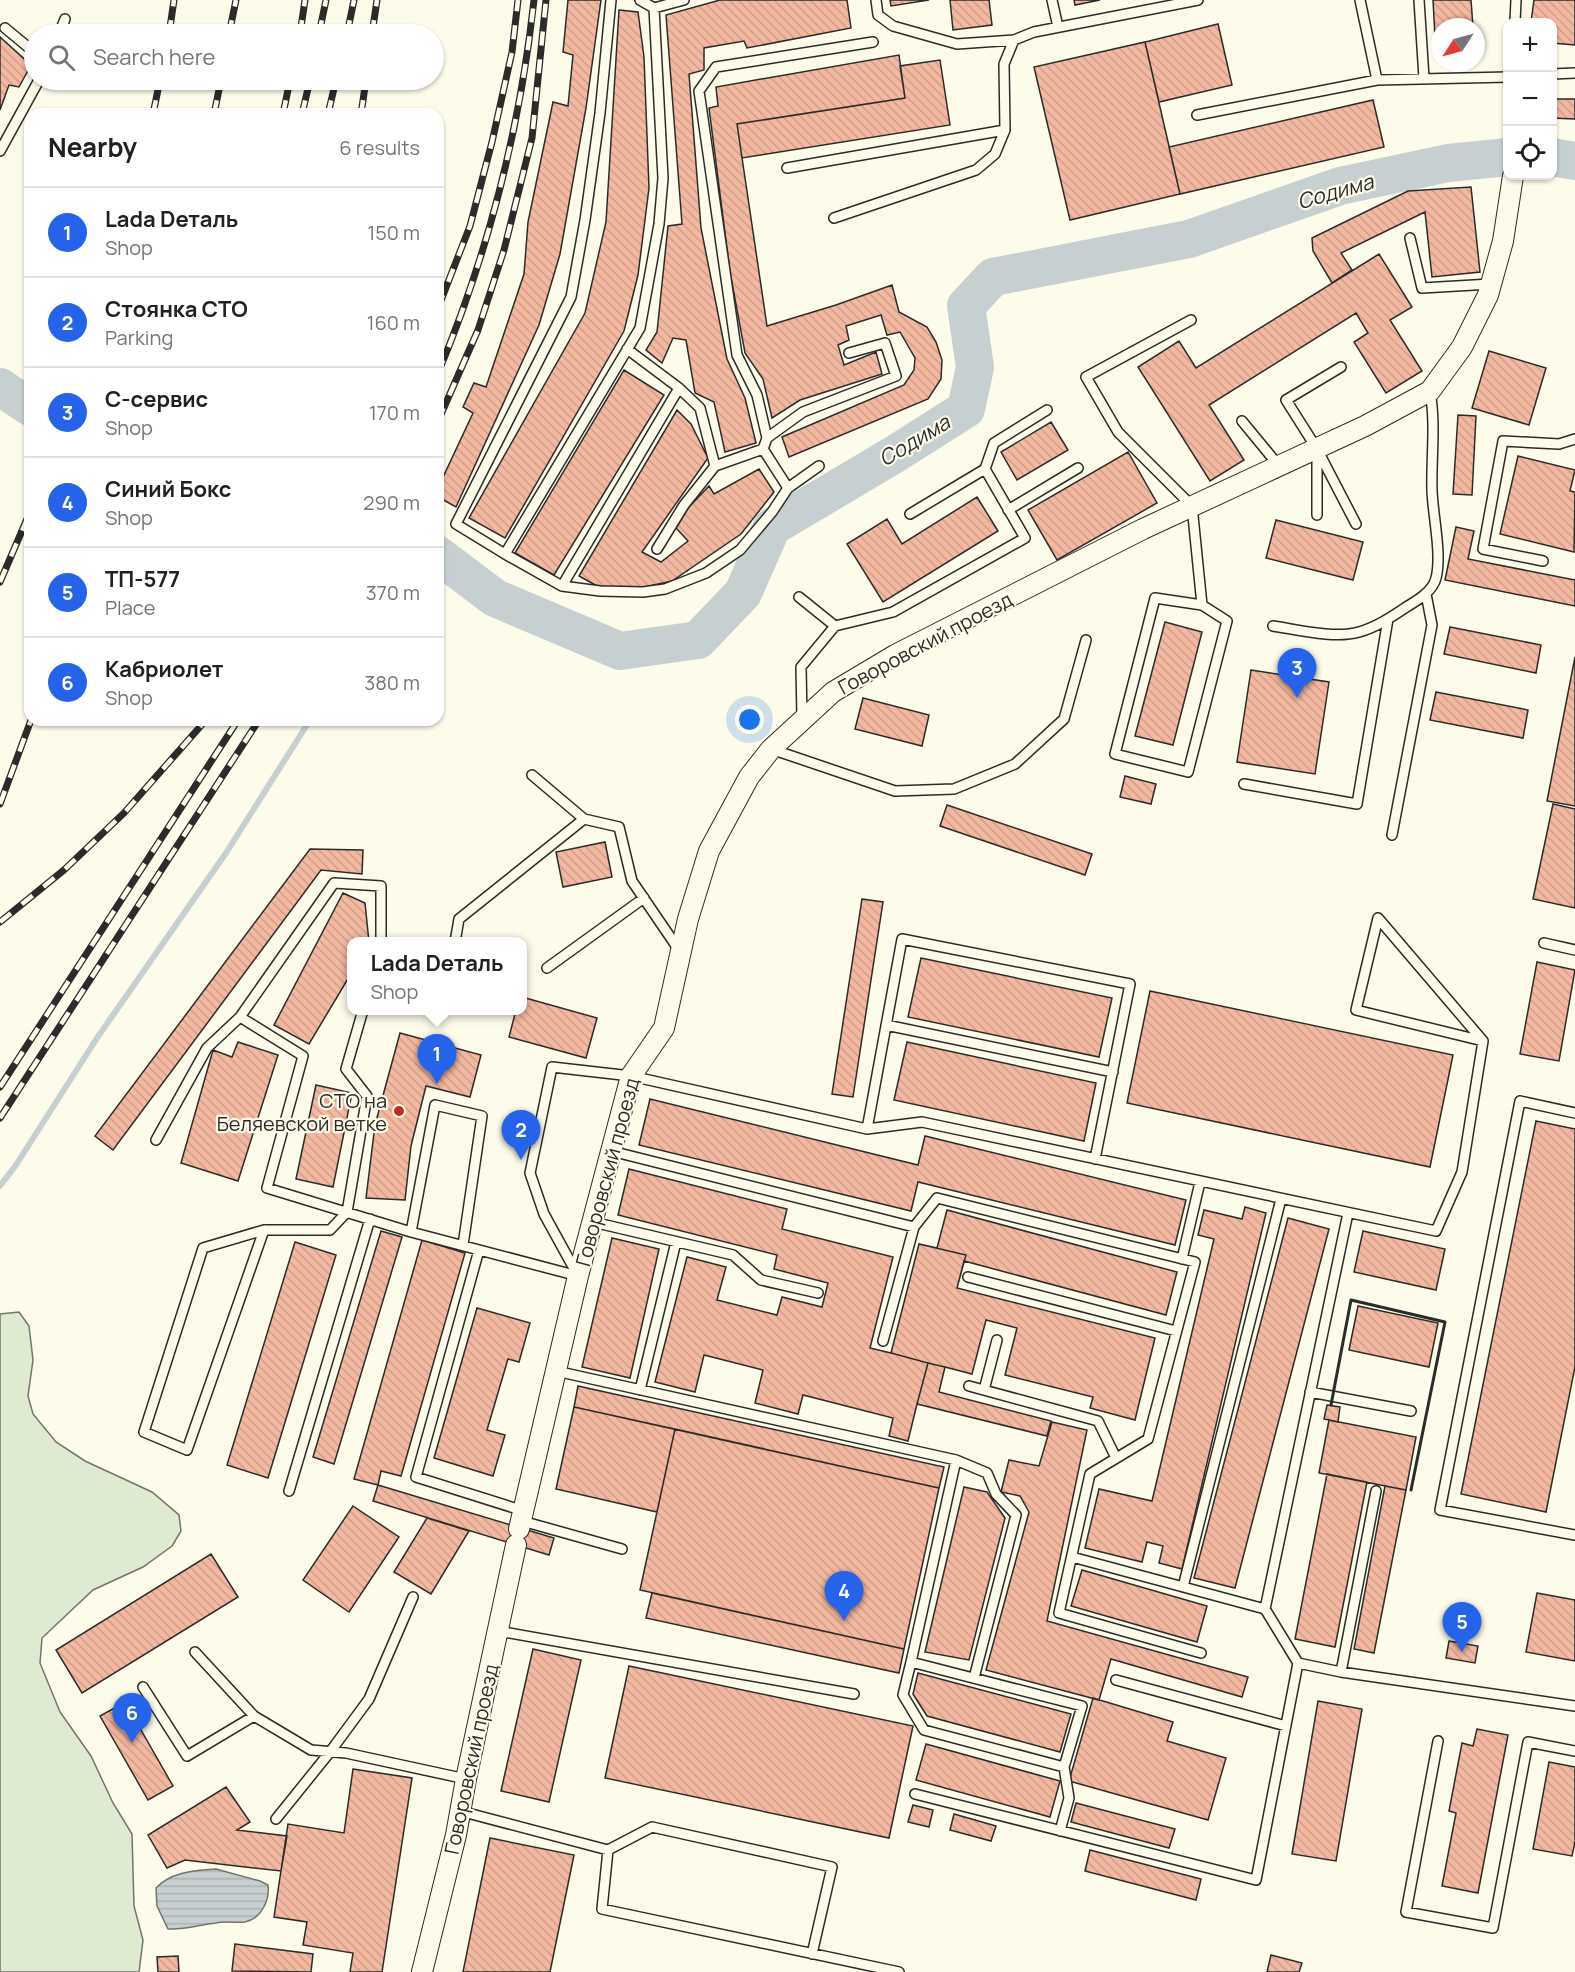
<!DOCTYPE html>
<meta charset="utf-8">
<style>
body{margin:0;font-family:Manrope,sans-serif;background:#f6f6f6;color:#202124}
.controls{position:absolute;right:18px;top:18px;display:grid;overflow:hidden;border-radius:12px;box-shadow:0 2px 4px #0004}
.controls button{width:54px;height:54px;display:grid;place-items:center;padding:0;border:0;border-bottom:2px solid #e0e0e0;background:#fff;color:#202124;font:30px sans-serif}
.compass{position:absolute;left:1431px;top:18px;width:54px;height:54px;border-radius:50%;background:#fff;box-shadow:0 2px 4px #0004;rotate:234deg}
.you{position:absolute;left:750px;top:720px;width:21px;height:21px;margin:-15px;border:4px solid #fff;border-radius:50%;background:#1a73e8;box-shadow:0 0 0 9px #1a73e833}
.badge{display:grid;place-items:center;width:39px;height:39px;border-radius:50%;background:#2563eb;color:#fff;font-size:20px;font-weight:700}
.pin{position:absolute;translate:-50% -50px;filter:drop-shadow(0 2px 3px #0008)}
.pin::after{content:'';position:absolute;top:32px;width:21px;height:18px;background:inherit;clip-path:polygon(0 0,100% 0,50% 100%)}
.popup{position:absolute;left:347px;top:937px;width:180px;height:78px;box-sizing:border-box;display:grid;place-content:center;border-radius:12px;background:#fff;filter:drop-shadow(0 2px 4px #0005);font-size:20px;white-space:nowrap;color:#757577}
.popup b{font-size:22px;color:#202124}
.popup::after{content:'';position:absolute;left:50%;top:100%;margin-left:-12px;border:12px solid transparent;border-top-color:#fff}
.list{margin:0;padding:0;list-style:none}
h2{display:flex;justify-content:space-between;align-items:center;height:78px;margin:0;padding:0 24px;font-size:26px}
h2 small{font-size:20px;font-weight:400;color:#757577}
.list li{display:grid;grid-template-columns:39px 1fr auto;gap:18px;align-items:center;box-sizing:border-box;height:90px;padding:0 24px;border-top:2px solid #e0e0e0}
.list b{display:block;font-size:22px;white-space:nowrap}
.list p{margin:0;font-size:20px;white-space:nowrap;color:#757577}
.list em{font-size:20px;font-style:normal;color:#757577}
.icon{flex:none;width:33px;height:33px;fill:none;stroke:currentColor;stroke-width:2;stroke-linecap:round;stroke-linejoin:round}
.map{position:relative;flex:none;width:1575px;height:1972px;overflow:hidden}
.search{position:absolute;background:#fff;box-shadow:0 2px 4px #0004;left:24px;top:24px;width:420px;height:66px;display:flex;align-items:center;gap:15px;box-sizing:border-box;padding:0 21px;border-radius:33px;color:#757577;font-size:22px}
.panel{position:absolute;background:#fff;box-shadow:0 2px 4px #0004;left:24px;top:108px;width:420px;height:618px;border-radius:18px}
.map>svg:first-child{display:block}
.grass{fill:#deebd1;stroke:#74746e;stroke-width:1.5}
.water{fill:url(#water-rules);stroke:#74746e;stroke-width:1.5}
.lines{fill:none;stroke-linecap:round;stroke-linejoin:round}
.stream{stroke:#c7d0d0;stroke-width:6}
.river{stroke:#c7d0d0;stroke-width:38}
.building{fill:url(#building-back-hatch);stroke:#2b2b2b;stroke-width:1.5}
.lane-casing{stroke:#2b2b2b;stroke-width:12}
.street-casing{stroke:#2b2b2b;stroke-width:22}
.lane{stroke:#fdfbea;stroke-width:9}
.street{stroke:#fdfbea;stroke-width:20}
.rail-casing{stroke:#2b2b2b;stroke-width:7}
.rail{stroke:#fdfbea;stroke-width:4.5;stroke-dasharray:14;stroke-linecap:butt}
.wall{stroke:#2b2b2b;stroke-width:3}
.poi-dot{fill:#c62828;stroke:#fdfbea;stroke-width:2}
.labels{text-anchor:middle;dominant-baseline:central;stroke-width:4.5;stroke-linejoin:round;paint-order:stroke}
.street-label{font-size:20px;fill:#2b2b2b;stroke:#fdfbea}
.poi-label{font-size:20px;fill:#2b2b2b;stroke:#fdfbea;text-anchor:end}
.water-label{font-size:21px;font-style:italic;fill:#2b2b2b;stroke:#fdfbea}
</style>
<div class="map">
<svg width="1575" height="1972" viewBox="0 0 1575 1972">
<defs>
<pattern id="water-rules" width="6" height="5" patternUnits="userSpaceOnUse" patternTransform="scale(1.5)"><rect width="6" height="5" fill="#c7d0d0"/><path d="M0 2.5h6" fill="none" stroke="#abb3b3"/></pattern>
<pattern id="building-back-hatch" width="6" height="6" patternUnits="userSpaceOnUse" patternTransform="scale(1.5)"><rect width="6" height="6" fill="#f2b8a0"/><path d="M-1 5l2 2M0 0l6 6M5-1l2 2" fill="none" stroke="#d09e8a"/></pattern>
</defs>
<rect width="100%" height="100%" fill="#fdfbea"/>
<path class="grass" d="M19,1312L29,1326L33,1360L28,1396L33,1414L56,1442L85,1461L152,1492L179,1515L181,1531L172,1546L143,1567L93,1590L42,1638L40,1663L60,1712L91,1756L113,1803L132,1834L134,1906L143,1940L139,1972H0V1314Z"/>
<path class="water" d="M216,1869L260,1881L268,1885C270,1900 261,1919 245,1922C235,1923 225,1921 216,1923C199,1925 184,1930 168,1929L157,1906L156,1888C172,1871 195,1871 216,1869Z"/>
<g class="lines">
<path class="stream" d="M0,1186L16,1165L97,1038L226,853L310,720"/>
<path class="river" d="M1552,157L1575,161
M0,387L30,407
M438,555L495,598L620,651L698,640L743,593L772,527L895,454L966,409L975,367L966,306L993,277L1189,239L1340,186L1448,163L1508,157"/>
</g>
<path class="building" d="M568,0H601L586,108L560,254L539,325L456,507L438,497V488L473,413L463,407L474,383L486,387L524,274L528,222L553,102L568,106L573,55L563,52Z
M720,0H847L851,28L747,48L744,41L704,48V70L689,74L701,228L727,359L745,398L756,443L725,452L714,402L695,393L686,340L673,338L662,363L646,350L657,332L668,226L682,224L666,15Z
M890,0H929L891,6Z
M950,0H989L992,25L953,30Z
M1074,0H1100L1075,5Z
M1433,0H1471L1473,27H1440V54L1436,55Z
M1534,0H1575V45L1552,43V22H1531Z
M619,10L638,12L644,57L649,188L638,275L624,331L505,538L469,518L585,313L606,222Z
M1218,24L1232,85L1159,102L1145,42Z
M0,37L31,65L19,87L9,85L0,110Z
M1145,42L1180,194L1070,220L1034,67Z
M899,55L905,98L737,124L767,326L836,305L892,285L899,312L927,327L936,342L942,360L941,379L928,399L789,457L782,437L904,385L914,370L915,358L900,332L887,335L881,315L846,326L849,340L838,345L844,365L876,352L882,374L800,400L772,418L763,379L745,353L730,272L709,108L718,106L716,87Z
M940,60L950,125L742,158L737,124L905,98L900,66Z
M1552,99H1575V119L1552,118Z
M1373,100L1384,147L1180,194L1169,147Z
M1471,187L1480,272L1432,277L1425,212L1341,253L1352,270L1332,283L1313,251L1312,238L1408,191Z
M1379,254L1412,307L1390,320L1422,371L1386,393L1354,342L1368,333L1356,313L1209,405L1244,460L1210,481L1138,367L1179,341L1196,368Z
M1489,351L1546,368L1529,425L1472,408Z
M624,370L664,395L554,575L515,553Z
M677,410L691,424L708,458L642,552L661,562L688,541L676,528L688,508L709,486L714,494L759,469L774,492L741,534L672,581L631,590L597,586L579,576Z
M1458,415L1476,416L1472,495L1453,494Z
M1051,422L1068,450L1017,480L1001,452Z
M1128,452L1157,503L1057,560L1028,510Z
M1518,456L1575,470L1570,491L1575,492L1574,552L1500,534Z
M977,497L998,531L883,602L847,544L887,519L902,544Z
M1276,520L1363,542L1353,580L1266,558Z
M1456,527L1474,531L1468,559L1575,580V606L1445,580Z
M1165,622L1202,632L1173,745L1135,736Z
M1450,627L1541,645L1536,673L1444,654Z
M1575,657V806L1547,801Z
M1251,670L1329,682L1315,774L1237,762Z
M1436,692L1528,710L1523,738L1430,720Z
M863,698L929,715L922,746L855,729Z
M1125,776L1156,784L1151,804L1120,797Z
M1553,804L1575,809V908L1533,899Z
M947,805L1092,854L1085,875L940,826Z
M605,842L612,877L563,887L556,852Z
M310,849L363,850L362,874L321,870L113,1150L95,1136Z
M343,893L365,903L369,942H352V972L309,1044L274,1025Z
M862,899L883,902L853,1097L832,1094Z
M921,958L1112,998L1099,1057L908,1017Z
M1537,962L1575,970L1559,1061L1520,1054Z
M1150,991L1453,1055L1430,1167L1127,1103Z
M522,997L597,1018L586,1058L509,1037L516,1010H522Z
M400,1033L481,1055L470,1097L426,1086L411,1146L405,1200L366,1198L375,1125Z
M238,1042L278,1055L238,1181L181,1163L213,1050L232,1057Z
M907,1042L1096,1083L1084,1141L894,1100Z
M316,1085L352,1093L333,1187L296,1179Z
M650,1099L918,1165L925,1136L1186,1200L1175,1245L918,1182L911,1211L639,1145Z
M1536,1121L1575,1129V1367L1546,1512L1461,1494Z
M629,1169L787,1209L782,1229L893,1257L870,1348L891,1353L919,1244L937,1248L947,1210L1177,1272L1166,1315L964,1261L957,1288L1155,1338L1135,1420L1090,1408L1093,1397L1005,1375L1017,1328L986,1320L972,1374L945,1367L939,1392L1051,1421L1047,1436L917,1404L908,1441L889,1436L893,1418L803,1395L798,1414L755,1403L763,1370L704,1355L695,1392L655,1382L687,1257L726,1267L717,1300L777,1315L782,1297L822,1307L828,1283L774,1269L777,1255L618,1215Z
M1245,1207L1266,1213L1182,1569L1159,1563L1163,1546L1147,1542L1142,1562L1085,1548L1099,1489L1152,1501L1214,1239L1198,1235L1204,1210L1242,1219Z
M1288,1218L1329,1229L1235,1588L1194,1578Z
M381,1231L402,1237L334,1464L313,1457Z
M1363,1231L1445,1249L1436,1290L1354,1272Z
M612,1238L659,1249L630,1378L582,1367Z
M422,1240L465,1253L401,1476L381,1471L378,1485L354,1479Z
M295,1242L336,1255L268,1478L227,1465Z
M919,1244L966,1255L957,1288L1155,1338L1135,1420L1090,1408L1093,1397L1005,1375L1017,1328L986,1320L972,1374L945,1367L939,1392L1051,1421L1047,1436L917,1404L928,1363L891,1353Z
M1358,1306L1438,1323L1429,1367L1349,1350Z
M477,1308L530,1323L519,1362L508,1359L487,1430L505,1435L493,1476L434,1458Z
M928,1363L945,1367L939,1392L1051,1421L1047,1436L917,1404Z
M928,1363L945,1367L939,1392L1051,1421L1047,1436L917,1404Z
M578,1386L944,1467L939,1488L574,1407Z
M1327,1405L1340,1407L1338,1422L1324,1419Z
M574,1407L675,1429L657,1512L556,1489Z
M1329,1420L1416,1437L1406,1490L1319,1473Z
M1052,1422L1087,1430L1047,1621L1248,1677L1242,1697L1111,1659L1099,1700L986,1670L1029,1512L1020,1496L1001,1492L1009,1460L1039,1466Z
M675,1429L939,1488L904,1649L640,1590Z
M1327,1474L1367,1482L1335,1647L1295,1639Z
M378,1485L554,1538L549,1555L373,1501Z
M1385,1486L1406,1490L1374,1653L1354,1649Z
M964,1487L987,1492L1005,1518L969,1660L925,1652Z
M353,1506L399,1537L349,1612L303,1580Z
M427,1518L469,1531L431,1594L394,1572Z
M211,1554L238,1597L82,1693L56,1650Z
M1082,1570L1207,1606L1197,1642L1071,1606Z
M652,1593L904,1649L899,1673L646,1618Z
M1537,1593L1575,1600V1661L1526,1652Z
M1449,1641L1478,1646L1475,1663L1446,1658Z
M533,1649L581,1660L549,1802L501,1791Z
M629,1666L913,1726L889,1838L605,1778Z
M918,1673L1071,1714L1060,1752L927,1716L913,1694Z
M1093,1698L1173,1722L1167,1741L1226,1758L1208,1820L1069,1781Z
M1318,1701L1362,1709L1336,1861L1292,1854Z
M125,1702L173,1786L148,1800L100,1716Z
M1477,1729L1508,1735L1478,1893L1442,1886L1456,1813L1449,1811L1462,1743L1473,1746Z
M926,1744L1060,1781L1050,1817L916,1780Z
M1549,1762L1575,1767V1842L1572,1856L1533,1849Z
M353,1769L412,1778L382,1972H350L353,1953L303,1945L307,1922L274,1917L288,1824L344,1833Z
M226,1787L250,1822L237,1830L287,1836L281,1871L185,1860L167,1868L148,1835Z
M1076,1803L1175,1829L1169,1848L1071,1822Z
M913,1805L933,1810L929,1827L908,1822Z
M954,1814L996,1826L991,1841L950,1830Z
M490,1838L574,1855L550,1972H463Z
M1090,1850L1201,1879L1196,1900L1085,1871Z
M235,1944L313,1954L311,1972L232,1971Z
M1271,1955L1302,1963L1299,1972H1267Z
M178,1956L179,1972H158L157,1957Z"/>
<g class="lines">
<defs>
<path id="lane" d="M611,0L600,113L585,220L571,297L456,524L505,554L640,328L659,224L663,178L654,8
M640,0L654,8L684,0
M876,0L878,15L893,26L957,44L1014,40
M1052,0L1058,27
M1360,0L1377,80L1508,77
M1419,0L1424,78
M1515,22L1516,0
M5,28L34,52
M59,34L65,19
M1552,74L1575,73
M1197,115L1377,80
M0,151L39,80
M787,168L1005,130
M834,218L976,170L995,154L1005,130L1004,64L1014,40L1034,32L1198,0
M1410,238L1422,288L1491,284
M1191,320L1086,377L1118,432L1192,506L1202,605L1155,598L1115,754L1188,772L1227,621L1202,605
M627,349L679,388
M1341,367L1286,400L1317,449L1356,524
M1242,421L1279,466
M767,438L803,412L896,376L885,343L849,353
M763,449L788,488
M1317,451V515
M985,469L994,443L1047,410
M1008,510L1078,468
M657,549L684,505L715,466
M505,554L562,586L679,388L700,408L715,466L763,449L767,438L757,395L737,355L699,91L716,67L873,42
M1543,561L1483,549L1503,441L1559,444L1575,439
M562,586L600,591L643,592L665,589L706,573L740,550L772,512L788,488L819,466
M799,597L835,626
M1273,626C1299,630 1335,639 1359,632C1377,627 1393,616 1408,606C1418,600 1433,591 1436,578C1442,555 1433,516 1432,491C1431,457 1436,425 1430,391
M802,718L801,667L835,626L893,612L1025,538L985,469L910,514
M771,749L895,791L954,789L1015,764L1064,719L1086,640
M532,775L584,819L619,827L632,881L679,950
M1244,784L1357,804L1388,619
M1392,835L1432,625L1426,594
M381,942V886L334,883L240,1017L303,1056L267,1188L411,1232
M455,942L459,919L584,819
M1544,943L1575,950
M547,968L644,898
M886,1025L1113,1072
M1575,1113L1520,1101L1440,1510L1575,1535
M867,1129L902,939L1130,984L1095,1159
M156,1140L207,1048L240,1017
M611,1151L914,1227L937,1198L1195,1262L1148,1439L1090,1474L1059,1613L1201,1653
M1348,1213L1265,1609L1298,1663L1341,1672L1575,1706
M593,1222L733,1255L761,1280L818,1293
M264,1230L187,1450L144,1432L203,1248L264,1230H330L347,1212L367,1096L346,1069L363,1010
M463,1245L482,1116L435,1105L411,1232L578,1276
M479,1250L416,1477L524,1511
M1182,1259L1200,1182
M577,1274L544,1214L530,1173L552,1067L631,1076L867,1129L922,1122L1436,1231L1462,1172L1483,1041L1378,918L1356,1010L1483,1041
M968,1277L1176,1331
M883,1341L914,1227
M556,1371L956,1460L987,1473L996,1494L1016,1515L974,1678
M969,1386L1098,1421L1116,1458
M640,1390L676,1242
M984,1390L997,1340
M1310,1392L1411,1411
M956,1460L911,1662L1082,1706L1064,1767L1069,1798L1060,1831
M289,1491L370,1219
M522,1521L622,1549
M1072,1557L1265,1609
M1183,1587L1281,1199
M498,1631L854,1694
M195,1652L254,1716
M911,1662L903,1695L924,1730L1064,1767
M1341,1672L1376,1491
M1116,1680L1286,1726
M143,1687L187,1756L254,1716L311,1750L346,1753L466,1779
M1438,1741L1406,1912L1493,1928L1528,1742L1575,1751
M915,1794L1256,1880L1298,1663
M460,1811L608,1850L652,1827L832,1867L812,1954
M276,1819L330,1752L369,1699L413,1597
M608,1850L602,1909L899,1972"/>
<path id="street" d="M519,1529L578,1276L631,1076L664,1028L688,919L709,851L749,777L771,749L833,692L895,655L1143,529L1365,426L1430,391L1462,347L1488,295L1503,241L1513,176
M422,1972L456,1835L466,1779L516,1545"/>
</defs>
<use href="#lane" class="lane-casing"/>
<use href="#street" class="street-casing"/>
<use href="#lane" class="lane"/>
<use href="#street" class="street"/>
<defs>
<path id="rail" d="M169,34L174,0
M229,34L236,0
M300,34L305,0
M319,34L326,0
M347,34L354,0
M372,34L377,0
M153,114L160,80
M214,114L221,80
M283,114L290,80
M302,114L310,80
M328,114L336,80
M361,114L366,80
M438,308L470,226L492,142L512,52L518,0
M438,373C488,254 520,129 534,0
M438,421L478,330L504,250L532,138L546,0
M0,582L30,512
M0,804L31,720
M0,922L64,870L124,813L206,720
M0,1087L238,720
M0,1118L259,720"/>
</defs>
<use href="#rail" class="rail-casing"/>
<use href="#rail" class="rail"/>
<path class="wall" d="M1331,1405L1351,1300L1445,1322L1411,1490"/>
</g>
<circle class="poi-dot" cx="399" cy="1111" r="6"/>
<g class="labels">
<g class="street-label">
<text transform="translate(925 643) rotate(-28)">Говоровский проезд</text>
<text transform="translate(607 1172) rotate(-75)">Говоровский проезд</text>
<text transform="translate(471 1759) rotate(-78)">Говоровский проезд</text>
</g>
<g class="poi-label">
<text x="387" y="1100">СТО на<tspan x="387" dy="23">Беляевской ветке</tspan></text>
</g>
<g class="water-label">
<text transform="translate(1335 191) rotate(-16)">Содима</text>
<text transform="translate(914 440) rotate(-31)">Содима</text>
</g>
</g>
</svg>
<div class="controls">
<button>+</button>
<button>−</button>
<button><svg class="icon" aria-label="locate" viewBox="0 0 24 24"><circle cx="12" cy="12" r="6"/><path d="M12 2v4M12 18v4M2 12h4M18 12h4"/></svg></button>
</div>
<svg class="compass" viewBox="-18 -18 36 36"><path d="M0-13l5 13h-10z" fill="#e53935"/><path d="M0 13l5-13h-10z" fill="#757577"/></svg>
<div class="you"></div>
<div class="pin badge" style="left:437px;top:1084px">1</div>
<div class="popup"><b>Lada Dеталь</b>Shop</div>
<div class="pin badge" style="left:521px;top:1160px">2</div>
<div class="pin badge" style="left:1297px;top:698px">3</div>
<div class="pin badge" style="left:844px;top:1621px">4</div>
<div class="pin badge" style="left:1462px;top:1652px">5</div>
<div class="pin badge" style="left:132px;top:1743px">6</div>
<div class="search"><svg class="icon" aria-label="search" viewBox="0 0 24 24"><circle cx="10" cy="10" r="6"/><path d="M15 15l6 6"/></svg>Search here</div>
<section class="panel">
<h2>Nearby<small>6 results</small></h2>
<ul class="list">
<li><span class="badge">1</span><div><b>Lada Dеталь</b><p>Shop</p></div><em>150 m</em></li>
<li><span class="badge">2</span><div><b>Стоянка СТО</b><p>Parking</p></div><em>160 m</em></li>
<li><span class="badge">3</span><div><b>С-сервис</b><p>Shop</p></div><em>170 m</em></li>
<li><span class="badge">4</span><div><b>Синий Бокс</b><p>Shop</p></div><em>290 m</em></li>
<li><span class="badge">5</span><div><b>ТП-577</b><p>Place</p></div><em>370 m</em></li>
<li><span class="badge">6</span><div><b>Кабриолет</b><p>Shop</p></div><em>380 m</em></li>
</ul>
</section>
</div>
